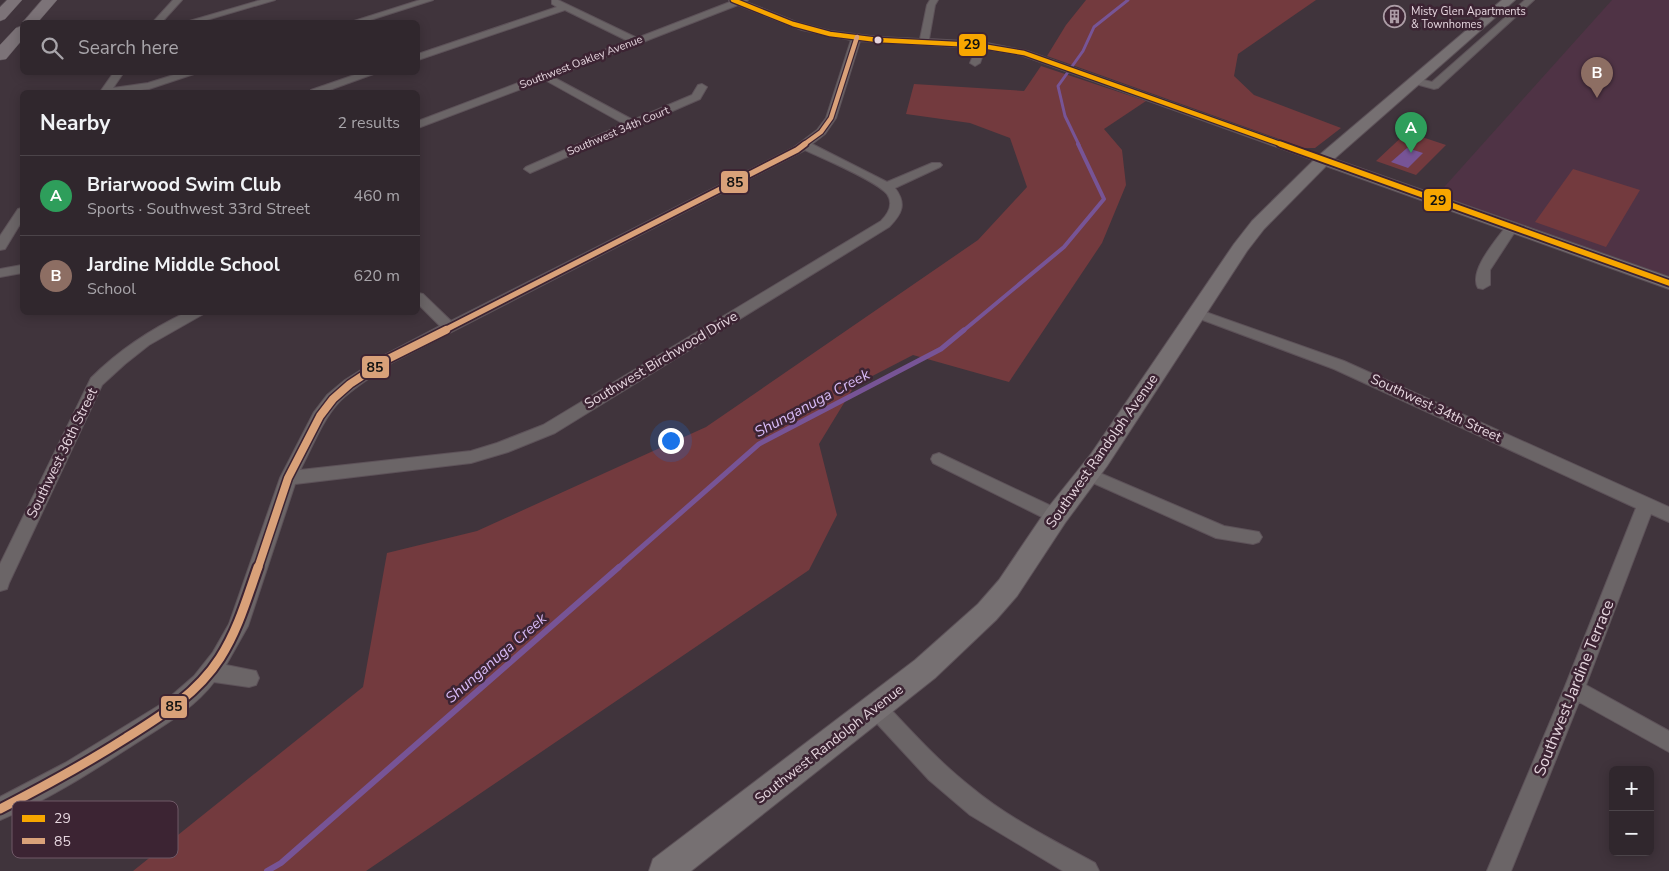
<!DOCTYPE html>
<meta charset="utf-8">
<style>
body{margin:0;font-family:"Nunito Sans",sans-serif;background:#3c3339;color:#f1f3f6}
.controls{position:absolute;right:15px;bottom:15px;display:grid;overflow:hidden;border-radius:8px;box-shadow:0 2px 12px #0003}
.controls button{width:45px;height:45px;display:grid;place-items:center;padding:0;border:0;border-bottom:1px solid #4b4449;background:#30272d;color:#f1f3f6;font:25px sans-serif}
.you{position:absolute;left:670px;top:440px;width:18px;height:18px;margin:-12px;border:4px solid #fff;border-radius:50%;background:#1a73e8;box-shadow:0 0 0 8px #1a73e833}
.badge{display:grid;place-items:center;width:32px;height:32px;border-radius:50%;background:#ea580c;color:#fff;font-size:16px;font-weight:700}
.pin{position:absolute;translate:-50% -41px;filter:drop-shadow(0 1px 2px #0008)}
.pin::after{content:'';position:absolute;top:26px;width:18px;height:15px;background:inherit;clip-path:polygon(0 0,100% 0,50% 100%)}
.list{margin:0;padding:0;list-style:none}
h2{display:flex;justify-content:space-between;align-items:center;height:65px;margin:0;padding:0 20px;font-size:21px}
h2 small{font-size:16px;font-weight:400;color:#a8a5aa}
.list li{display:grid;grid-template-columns:32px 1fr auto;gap:15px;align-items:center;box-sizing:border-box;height:80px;padding:0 20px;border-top:1px solid #4b4449}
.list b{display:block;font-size:19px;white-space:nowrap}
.list p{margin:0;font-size:16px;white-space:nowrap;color:#a8a5aa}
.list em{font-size:16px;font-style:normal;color:#a8a5aa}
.icon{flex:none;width:28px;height:28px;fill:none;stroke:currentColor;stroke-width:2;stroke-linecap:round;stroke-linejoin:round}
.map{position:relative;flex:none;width:1669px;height:871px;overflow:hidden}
.search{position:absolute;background:#30272d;box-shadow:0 2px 12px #0003;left:20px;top:20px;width:400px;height:55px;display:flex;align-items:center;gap:12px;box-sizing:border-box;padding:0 18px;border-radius:8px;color:#a8a5aa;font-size:19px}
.panel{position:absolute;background:#30272d;box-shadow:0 2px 12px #0003;left:20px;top:90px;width:400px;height:225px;border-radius:8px}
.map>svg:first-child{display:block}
.built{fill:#4f3345}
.green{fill:#733a3e}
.water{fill:#775496}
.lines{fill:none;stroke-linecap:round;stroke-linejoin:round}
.stream-far3{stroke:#775496;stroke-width:3}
.stream-far2{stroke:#775496;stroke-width:4}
.stream-far1{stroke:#775496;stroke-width:5}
.stream{stroke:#775496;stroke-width:6}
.street-casing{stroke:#5d5259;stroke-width:2}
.secondary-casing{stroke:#5d5259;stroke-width:2}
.highway-casing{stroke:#5d5259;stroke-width:1}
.street{fill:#6b6567;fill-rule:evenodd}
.secondary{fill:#767072;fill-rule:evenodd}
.highway{fill:#7c7378;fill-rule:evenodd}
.bus-1-far1-casing{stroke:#3c2433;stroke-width:7}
.bus-1-casing{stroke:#3c2433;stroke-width:9}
.bus-2-far3-casing{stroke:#3c2433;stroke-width:7}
.bus-2-far2-casing{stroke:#3c2433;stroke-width:9}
.bus-2-far1-casing{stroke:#3c2433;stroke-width:11}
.bus-2-casing{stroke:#3c2433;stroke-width:13}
.bus-1-far1{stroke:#f7a600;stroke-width:4.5}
.bus-1{stroke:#f7a600;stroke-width:5.5}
.bus-2-far3{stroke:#d9a179;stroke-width:4.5}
.bus-2-far2{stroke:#d9a179;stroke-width:5.5}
.bus-2-far1{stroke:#d9a179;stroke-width:8}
.bus-2{stroke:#d9a179;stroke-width:9}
.bus-dot{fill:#e6d6df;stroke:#3c2433;stroke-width:2}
.labels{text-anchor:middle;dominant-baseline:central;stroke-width:5;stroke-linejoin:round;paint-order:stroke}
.far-poi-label{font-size:11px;fill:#e6d6df;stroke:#3c2433;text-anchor:start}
.far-street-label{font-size:11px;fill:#e6d6df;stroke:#3c2433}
.street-label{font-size:14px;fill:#e6d6df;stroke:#3c2433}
.water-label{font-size:15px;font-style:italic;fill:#d7baf6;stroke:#3c2433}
.near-street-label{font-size:16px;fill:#e6d6df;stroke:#3c2433}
.key{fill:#3c2433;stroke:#6f5967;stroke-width:1}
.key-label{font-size:14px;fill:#e6d6df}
.line-badge{stroke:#3c2433;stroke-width:2}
.pale-badge-label{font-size:14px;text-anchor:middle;font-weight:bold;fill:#111}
</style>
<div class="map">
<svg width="1669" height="871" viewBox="0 0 1669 871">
<rect width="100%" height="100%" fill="#40343c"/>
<path class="built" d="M1612,0H1669V278L1437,195Z"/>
<path class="green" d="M1086,0H1316L1238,54L1234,76L1254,95L1341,128L1315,148H1304L1047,56L1066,25Z
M1041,66L1146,101L1104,129L1122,150L1126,185L1102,243L1009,382L913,355L855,385L819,444L837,515L809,570L366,871H133L363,687L387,553L477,531L706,427L978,240L1027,187L1010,138L970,123L906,114L914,84L1024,91Z
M1407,132L1446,145L1416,175L1376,161Z
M1573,169L1640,190L1606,247L1535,222Z"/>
<path class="water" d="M1407,148L1423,153L1408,168L1391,162Z"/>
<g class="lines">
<path class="stream-far3" d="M1079,145L1065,116L1058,86L1083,51L1094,27L1128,0"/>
<path class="stream-far2" d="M963,331L1064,247L1104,199L1078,144"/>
<path class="stream-far1" d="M618,568L759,444L941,349L964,330"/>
<path class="stream" d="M267,871L281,863L619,567"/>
<defs>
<path id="street" d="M173,0H182L162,22H153Z
M261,0H275L200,22H186Z
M420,0H433L364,22H351Z
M552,0H558L637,38L730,2L729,0H748L746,2L796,22L830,31L878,37L920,39L927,5L930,0H938L935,5L929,39L982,42L1027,51L1327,158L1329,160L1327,162H1319L1021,55L985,49L980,63L975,66L970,63L976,48L860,41L836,118L825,134L812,144L887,182L932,163H940L942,165L940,167L895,188C907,204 902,214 889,227L555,433L508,452L471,463L295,484L248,626L226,665L256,671L259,678L256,685L249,687L214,682C193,710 159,728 130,747C88,774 46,801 0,820V797L65,763L163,703L194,676L213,652L229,624L280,478L314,412L327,395L345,380L383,356L440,326L418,304V293L423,294L451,321L793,148L817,130L826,118L851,40L802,30L738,5L553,77L633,120L692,95L698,85L702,84L707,87L700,99L530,173L524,169L526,167L624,124L545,80L418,128V121L628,41L565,10L418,60V54L557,7L552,4ZM805,150C822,158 877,181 887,194C894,204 888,214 881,221L543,425L497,443L471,451L300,470C312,448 322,420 339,402C355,386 375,375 393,362Z
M1525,0H1534L1438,88L1434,89L1412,83L1411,81L1416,78L1432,82Z
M114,72H124L113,88L148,83L183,72H200L149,89L125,92H100Z
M363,72H379L324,92H310L311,90Z
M22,208V221L5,249L0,250V236L18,209Z
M1512,223L1518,227L1490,270V285L1483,289L1478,288C1468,271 1497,239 1508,224Z
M22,265V273L0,277V269Z
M1197,309L1344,361L1669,507V522L1651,514L1586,685L1669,731V752L1579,702L1511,871H1487L1564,689L1636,508L1334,369L1192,316L1190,313L1192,310Z
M187,312H207L149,345L125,364L102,385L9,583L7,589L0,591V564L91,378C119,350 151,329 187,312Z
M939,453L1062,511L1065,516L1062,521L1056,523L1050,521L933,463L931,459L933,455Z
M1088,468L1224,526L1259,532L1262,537L1259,542L1253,544L1216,538L1082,478L1080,474L1082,470Z
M876,698L883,701C911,731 939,762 971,787C1008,818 1053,840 1095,863L1099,871H1063L970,815L929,780L869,715L866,708L869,701Z"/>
<path id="secondary" d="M1502,0H1515L1334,159L1669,277V289L1326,166L1264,229L1247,251L1107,466L1065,523L1017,596L996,620L935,678L691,871H649L653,859L915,660L978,604L999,580L1047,509L1091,454L1234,244L1252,221L1317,157Z"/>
<path id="highway" d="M7,0H22L5,19L0,21V7Z
M42,0H57L38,22H23Z
M22,26V40L6,59L0,60V45L16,28Z"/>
</defs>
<use href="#street" class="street-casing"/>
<use href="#secondary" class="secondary-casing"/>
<use href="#highway" class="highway-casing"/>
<use href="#street" class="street"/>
<use href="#secondary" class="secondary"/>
<use href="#highway" class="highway"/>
<defs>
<path id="bus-1-far1" d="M733,0L793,24L830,34L878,40L976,45L1024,53L1283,145"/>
<path id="bus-1" d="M1280,144L1669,283"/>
<path id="bus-2-far3" d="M803,145L821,132L831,118L857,37"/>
<path id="bus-2-far2" d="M443,331L797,150L805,144"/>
<path id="bus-2-far1" d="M258,568L288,478L320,416L333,399L350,384L388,359L446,330"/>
<path id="bus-2" d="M0,809C43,787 85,764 126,738C161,716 197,694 220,658C238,630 247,598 258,567"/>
</defs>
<use href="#bus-1-far1" class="bus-1-far1-casing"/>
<use href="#bus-1" class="bus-1-casing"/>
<use href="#bus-2-far3" class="bus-2-far3-casing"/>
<use href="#bus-2-far2" class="bus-2-far2-casing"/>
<use href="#bus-2-far1" class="bus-2-far1-casing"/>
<use href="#bus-2" class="bus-2-casing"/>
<use href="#bus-1-far1" class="bus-1-far1"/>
<use href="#bus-1" class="bus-1"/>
<use href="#bus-2-far3" class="bus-2-far3"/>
<use href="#bus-2-far2" class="bus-2-far2"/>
<use href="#bus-2-far1" class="bus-2-far1"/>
<use href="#bus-2" class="bus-2"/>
</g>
<defs>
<symbol id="building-ring" viewBox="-11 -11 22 22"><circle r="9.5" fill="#3c2433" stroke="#ac9da6" stroke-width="1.5"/><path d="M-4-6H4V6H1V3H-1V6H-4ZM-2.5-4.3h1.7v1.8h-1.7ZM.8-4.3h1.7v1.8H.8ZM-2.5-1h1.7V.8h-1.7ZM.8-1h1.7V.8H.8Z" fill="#ac9da6"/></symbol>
</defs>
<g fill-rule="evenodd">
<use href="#building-ring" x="1382" y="4" width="25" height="25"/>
</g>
<circle class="bus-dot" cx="878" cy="40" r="4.5"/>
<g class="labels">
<g class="far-poi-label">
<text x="1411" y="11">Misty Glen Apartments<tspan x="1411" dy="13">&amp; Townhomes</tspan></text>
</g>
<g class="far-street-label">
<text transform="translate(581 62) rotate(-21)">Southwest Oakley Avenue</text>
<text transform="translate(618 131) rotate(-23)">Southwest 34th Court</text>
</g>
<g class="street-label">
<text transform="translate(661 360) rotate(-31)">Southwest Birchwood Drive</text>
<text transform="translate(1436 408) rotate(25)">Southwest 34th Street</text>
<text transform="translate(1102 451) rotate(-55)">Southwest Randolph Avenue</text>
<text transform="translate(62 453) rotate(-64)">Southwest 36th Street</text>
<text transform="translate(829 744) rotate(-38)">Southwest Randolph Avenue</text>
</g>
<g class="water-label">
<text transform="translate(812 403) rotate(-28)">Shunganuga Creek</text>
<text transform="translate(496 658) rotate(-41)">Shunganuga Creek</text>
</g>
<g class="near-street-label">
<text transform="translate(1574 688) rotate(-68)">Southwest Jardine Terrace</text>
</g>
</g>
<rect x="12" y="801" width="166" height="57" rx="8" class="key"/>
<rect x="22" y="815" width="23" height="7" fill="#f7a600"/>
<rect x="22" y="838" width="23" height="6" fill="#d9a179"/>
<g class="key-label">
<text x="54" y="823">29</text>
<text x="54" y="846">85</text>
</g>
<g class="line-badge">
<rect x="958" y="33" width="29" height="24" rx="5" fill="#f7a600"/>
<rect x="720" y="170" width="29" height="24" rx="5" fill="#d9a179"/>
<rect x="1423" y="188" width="29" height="24" rx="5" fill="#f7a600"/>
<rect x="361" y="355" width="29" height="24" rx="5" fill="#d9a179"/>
<rect x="160" y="695" width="28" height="24" rx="5" fill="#d9a179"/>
</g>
<g class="pale-badge-label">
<text x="972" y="49">29</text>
<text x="735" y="187">85</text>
<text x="1438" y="205">29</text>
<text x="375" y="372">85</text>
<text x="174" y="711">85</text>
</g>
</svg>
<div class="controls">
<button>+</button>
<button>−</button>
</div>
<div class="you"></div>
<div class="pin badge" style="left:1411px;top:153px;background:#2e9e5b">A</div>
<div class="pin badge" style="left:1597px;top:98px;background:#8d6e63">B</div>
<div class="search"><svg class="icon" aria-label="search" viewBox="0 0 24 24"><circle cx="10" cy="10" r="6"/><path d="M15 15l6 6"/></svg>Search here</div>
<section class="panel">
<h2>Nearby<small>2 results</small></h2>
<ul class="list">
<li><span class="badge" style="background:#2e9e5b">A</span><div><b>Briarwood Swim Club</b><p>Sports · Southwest 33rd Street</p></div><em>460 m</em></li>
<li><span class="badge" style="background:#8d6e63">B</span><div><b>Jardine Middle School</b><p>School</p></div><em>620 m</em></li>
</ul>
</section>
</div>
